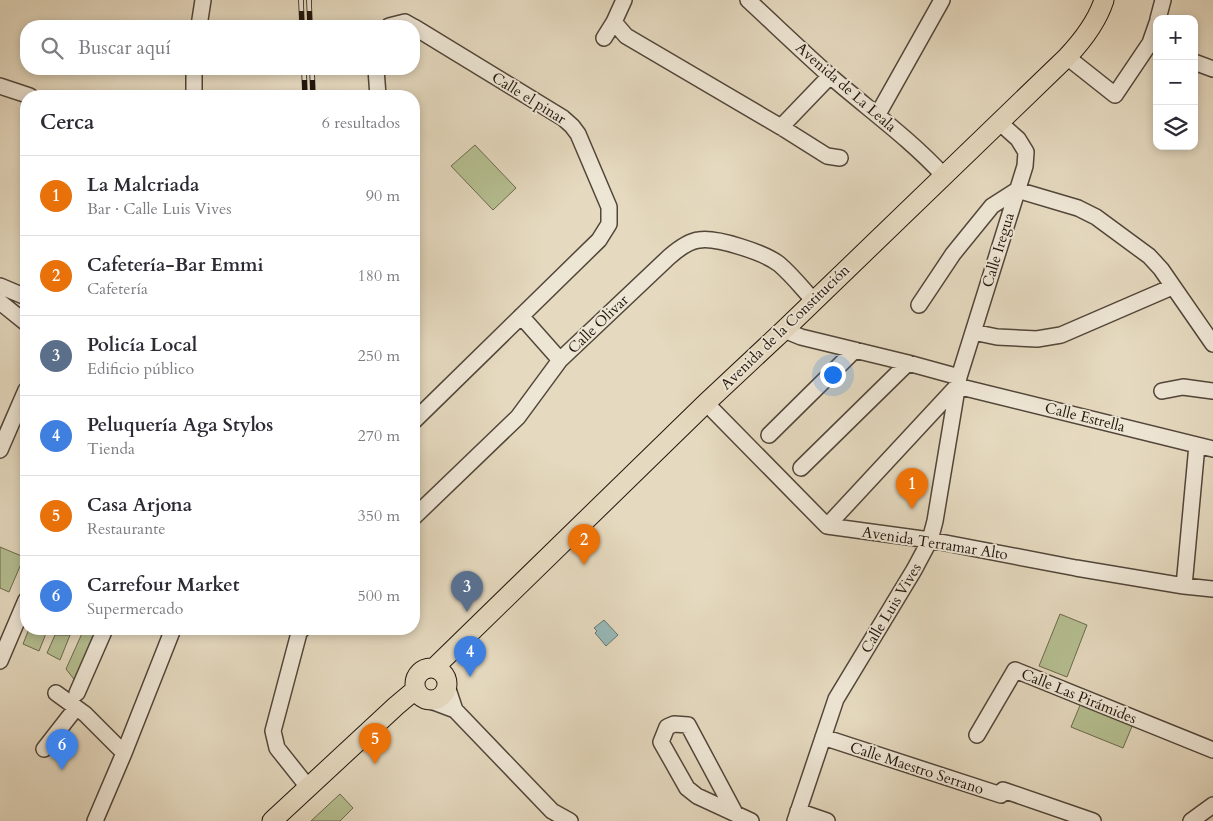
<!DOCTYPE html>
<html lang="es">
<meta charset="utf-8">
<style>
body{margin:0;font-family:Cardo,serif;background:#f2f2f3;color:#2b2b33}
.controls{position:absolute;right:15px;top:15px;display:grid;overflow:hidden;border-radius:10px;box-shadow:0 2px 8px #0003}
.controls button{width:45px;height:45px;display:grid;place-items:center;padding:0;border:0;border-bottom:1px solid #e1e1e2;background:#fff;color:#2b2b33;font:25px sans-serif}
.you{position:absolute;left:832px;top:374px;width:18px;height:18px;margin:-12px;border:4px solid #fff;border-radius:50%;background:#1a73e8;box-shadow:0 0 0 8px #1a73e833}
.badge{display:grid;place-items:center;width:32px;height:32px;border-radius:50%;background:#111827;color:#fff;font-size:16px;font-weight:700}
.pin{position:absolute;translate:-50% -41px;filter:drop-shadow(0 1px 2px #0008)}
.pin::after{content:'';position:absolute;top:26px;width:18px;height:15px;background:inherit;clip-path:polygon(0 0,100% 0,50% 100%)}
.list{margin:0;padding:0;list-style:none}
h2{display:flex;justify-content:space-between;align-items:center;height:65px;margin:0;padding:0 20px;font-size:21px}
h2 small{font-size:16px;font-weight:400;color:#7c7c81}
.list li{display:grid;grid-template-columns:32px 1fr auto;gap:15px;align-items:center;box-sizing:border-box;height:80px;padding:0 20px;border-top:1px solid #e1e1e2}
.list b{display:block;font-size:19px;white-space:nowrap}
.list p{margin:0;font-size:16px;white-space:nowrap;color:#7c7c81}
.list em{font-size:16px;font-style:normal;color:#7c7c81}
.icon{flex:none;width:28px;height:28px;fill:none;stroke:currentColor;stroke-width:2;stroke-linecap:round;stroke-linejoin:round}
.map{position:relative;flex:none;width:1213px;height:821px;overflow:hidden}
.search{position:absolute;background:#fff;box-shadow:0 2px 8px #0003;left:20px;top:20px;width:400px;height:55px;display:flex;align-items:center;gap:12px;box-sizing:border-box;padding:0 18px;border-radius:20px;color:#7c7c81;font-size:19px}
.panel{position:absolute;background:#fff;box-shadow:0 2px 8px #0003;left:20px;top:90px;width:400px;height:545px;border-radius:20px}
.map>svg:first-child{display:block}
.green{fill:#b5bf91;stroke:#6b6a4e}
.water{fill:#98b9b8;stroke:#687773}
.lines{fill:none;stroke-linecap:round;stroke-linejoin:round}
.minor-casing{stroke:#524639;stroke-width:18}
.major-casing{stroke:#21150c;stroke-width:21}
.minor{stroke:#eee6d5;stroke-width:15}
.major{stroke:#e5d9bf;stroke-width:19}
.rail-casing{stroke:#21150c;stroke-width:5.5}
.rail{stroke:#eee6d5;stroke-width:4;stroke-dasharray:11;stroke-linecap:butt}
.labels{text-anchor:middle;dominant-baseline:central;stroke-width:4;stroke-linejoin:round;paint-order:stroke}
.street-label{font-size:15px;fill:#21150c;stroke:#eee6d5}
</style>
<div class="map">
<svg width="1213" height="821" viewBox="0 0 1213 821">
<rect width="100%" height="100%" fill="#e5d9bf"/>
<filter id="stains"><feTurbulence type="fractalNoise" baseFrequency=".004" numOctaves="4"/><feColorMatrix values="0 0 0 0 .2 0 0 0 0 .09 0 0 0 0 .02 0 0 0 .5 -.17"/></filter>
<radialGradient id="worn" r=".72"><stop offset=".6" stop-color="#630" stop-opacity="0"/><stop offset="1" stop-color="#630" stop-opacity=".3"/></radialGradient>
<path class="green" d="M475,145L516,188L493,210L451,166Z
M0,547L24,557L9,592L0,588Z
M1060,614L1087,625L1067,677L1039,666Z
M29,629H44L47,631L39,651L23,644Z
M84,629H100L77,683L66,669Z
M55,635H70L60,660L47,653Z
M1081,703L1133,724L1123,748L1071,727Z
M340,794L353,808L340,821H311Z"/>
<path class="water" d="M604,620L618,635L606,646L595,633L597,631L594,628Z"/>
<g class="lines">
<defs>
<path id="minor" d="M748,0C775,25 802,51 829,75C868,109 909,138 944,176
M1158,19L1163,0
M614,22L626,36L781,127L827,156L840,158
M199,26L203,0
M389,26L405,22L412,26
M414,27L563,118L572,126L578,134L609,207V224L599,240L414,421
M604,38L614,22L624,0
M1067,57L1115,95L1150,43L1157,23
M1194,62L1213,69
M376,69L378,96
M0,86L30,96
M194,96V69
M878,114L942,0
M781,127L830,76
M0,286L26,297
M0,302L26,323
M919,305L953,254L992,206L1017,190L1078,208L1096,217L1149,256L1161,269L1213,344
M521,316L560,360
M784,330L801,337L908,363L959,377
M973,332L997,337L1037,339L1061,335L1172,287
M957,386L1213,449
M1162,391L1183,387L1213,391
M706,403L827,526L930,540L1076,568L1184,586L1213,589
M769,435L855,350
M0,450L26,390
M801,468L908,363
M414,517L518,417L560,360L669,257C677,250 688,241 699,240C717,237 765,253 779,264C792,275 802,288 813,300
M827,526L957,386
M1184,586L1197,445
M302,629L299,633L273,731L277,748L308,787
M0,661L26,600
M447,686L455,710L552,811L570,821
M56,693L85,714L124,753
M77,693L105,629
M431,701L455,710
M977,735L1015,670L1213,750
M823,737L1001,795L1003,790L1093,821
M44,749L76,708
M798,811L827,821
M735,813L688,725L674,724L667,727L661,742L687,788L697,796L751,821
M95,821L124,753L173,629
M795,821L836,699L914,570L930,540L935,521L959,377L1025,166L1026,152L1018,139L999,122
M1191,821L1213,805"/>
<path id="major" d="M415 684a16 16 0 1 1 32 0a16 16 0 1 1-32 0Z
M434,668L706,403L784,330L1067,57C1083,40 1097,22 1104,0
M272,821L396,706L415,690"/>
</defs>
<use href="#minor" class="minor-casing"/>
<use href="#major" class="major-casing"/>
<use href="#minor" class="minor"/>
<use href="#major" class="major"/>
<defs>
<path id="rail" d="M301,0L302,26
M309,0L310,26
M304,69L305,96
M312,69L313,96"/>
</defs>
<use href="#rail" class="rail-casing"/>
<use href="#rail" class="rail"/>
</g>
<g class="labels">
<g class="street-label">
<text transform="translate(846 87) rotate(41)">Avenida de La Leala</text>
<text transform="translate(529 98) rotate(32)">Calle el pinar</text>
<text transform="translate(998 250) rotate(-73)">Calle Iregua</text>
<text transform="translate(598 324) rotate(-44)">Calle Olivar</text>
<text transform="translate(785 327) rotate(-44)">Avenida de la Constitución</text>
<text transform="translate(1085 417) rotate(14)">Calle Estrella</text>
<text transform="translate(935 543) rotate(9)">Avenida Terramar Alto</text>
<text transform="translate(891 608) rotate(-59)">Calle Luis Vives</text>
<text transform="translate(1079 696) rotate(22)">Calle Las Pirámides</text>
<text transform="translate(917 768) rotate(18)">Calle Maestro Serrano</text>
</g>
</g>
<rect width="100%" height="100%" filter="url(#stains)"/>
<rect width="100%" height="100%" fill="url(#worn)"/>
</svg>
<div class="controls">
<button>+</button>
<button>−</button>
<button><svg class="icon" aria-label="layers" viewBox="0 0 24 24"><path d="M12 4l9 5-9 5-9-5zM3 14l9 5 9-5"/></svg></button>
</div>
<div class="you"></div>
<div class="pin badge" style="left:912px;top:509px;background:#e8710a">1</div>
<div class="pin badge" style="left:584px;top:565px;background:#e8710a">2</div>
<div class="pin badge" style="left:467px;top:612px;background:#5c6f8a">3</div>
<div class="pin badge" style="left:470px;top:677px;background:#3f7fe0">4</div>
<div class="pin badge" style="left:375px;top:764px;background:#e8710a">5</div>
<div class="pin badge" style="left:62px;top:770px;background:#3f7fe0">6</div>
<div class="search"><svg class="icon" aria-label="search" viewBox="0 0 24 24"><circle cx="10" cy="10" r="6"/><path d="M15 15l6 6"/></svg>Buscar aquí</div>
<section class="panel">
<h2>Cerca<small>6 resultados</small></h2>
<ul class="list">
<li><span class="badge" style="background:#e8710a">1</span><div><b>La Malcriada</b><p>Bar · Calle Luis Vives</p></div><em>90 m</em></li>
<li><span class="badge" style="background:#e8710a">2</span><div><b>Cafetería-Bar Emmi</b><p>Cafetería</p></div><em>180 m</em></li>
<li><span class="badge" style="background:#5c6f8a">3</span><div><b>Policía Local</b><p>Edificio público</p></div><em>250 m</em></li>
<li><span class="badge" style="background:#3f7fe0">4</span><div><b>Peluquería Aga Stylos</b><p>Tienda</p></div><em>270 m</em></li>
<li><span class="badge" style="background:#e8710a">5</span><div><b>Casa Arjona</b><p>Restaurante</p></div><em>350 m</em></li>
<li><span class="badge" style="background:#3f7fe0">6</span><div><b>Carrefour Market</b><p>Supermercado</p></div><em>500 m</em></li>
</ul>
</section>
</div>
